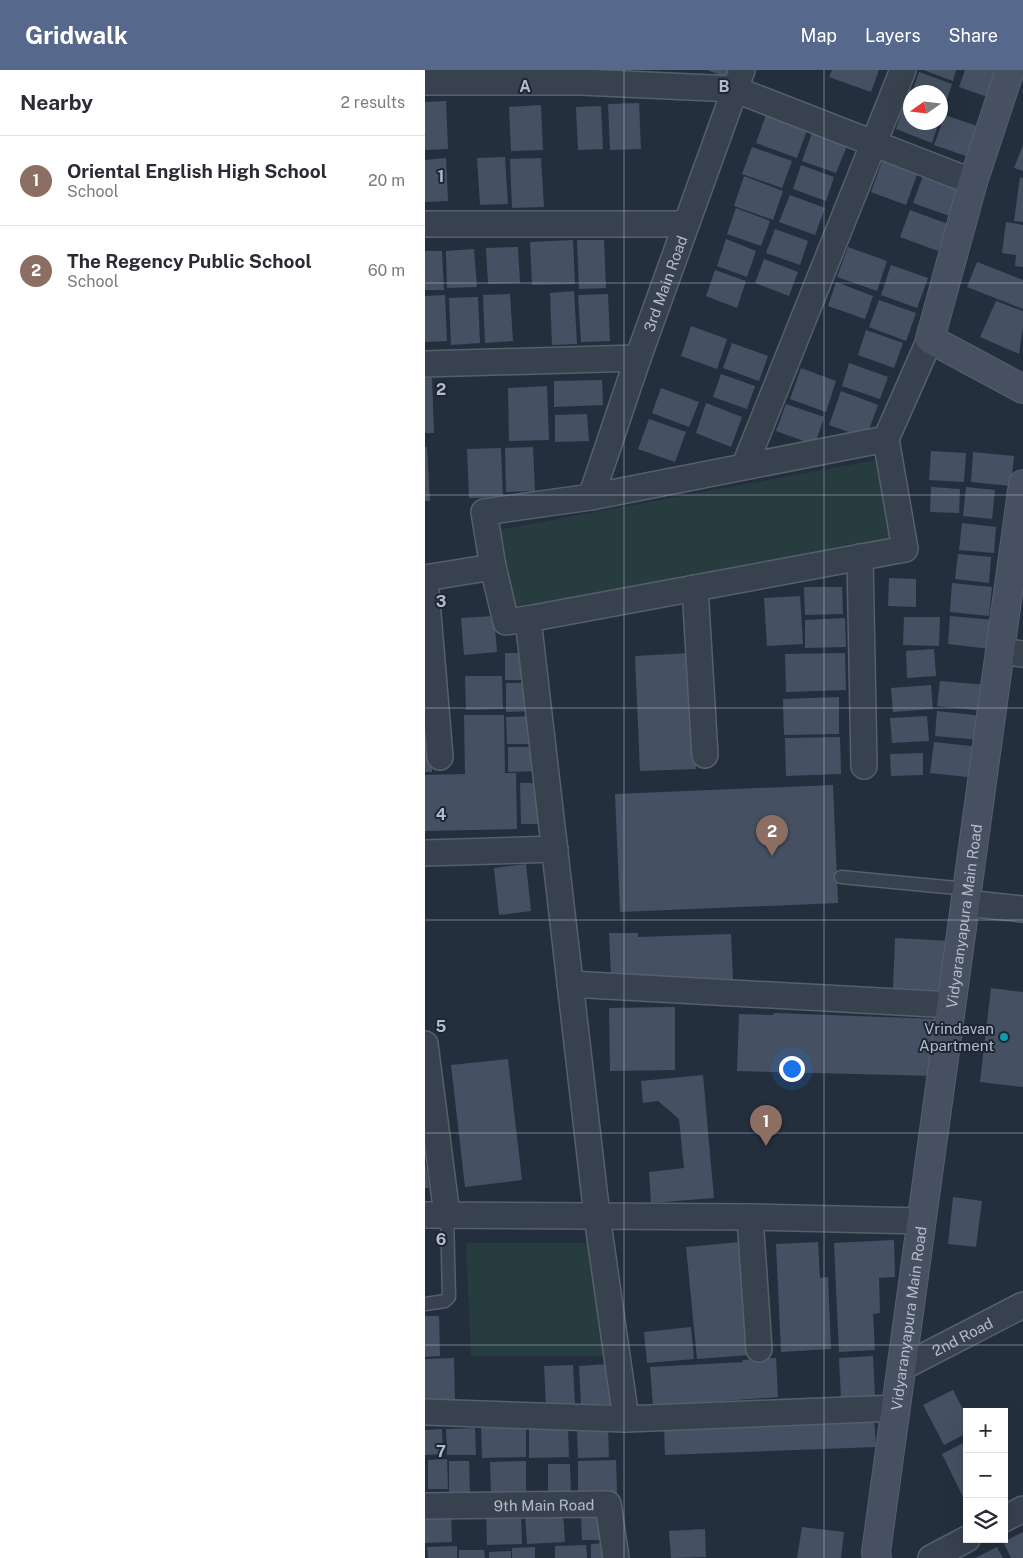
<!DOCTYPE html>
<meta charset="utf-8">
<style>
body{margin:0;font-family:"Public Sans",sans-serif;background:#f2f2f3;color:#2b2b33}
.controls{position:absolute;right:15px;bottom:15px;display:grid;overflow:hidden;border-radius:0px;box-shadow:0 5px 20px #0002}
.controls button{width:45px;height:45px;display:grid;place-items:center;padding:0;border:0;border-bottom:1px solid #e1e1e2;background:#fff;color:#2b2b33;font:25px sans-serif}
.compass{position:absolute;left:478px;top:15px;width:45px;height:45px;border-radius:50%;background:#fff;box-shadow:0 5px 20px #0002;rotate:256deg}
.you{position:absolute;left:366px;top:998px;width:18px;height:18px;margin:-12px;border:4px solid #fff;border-radius:50%;background:#1a73e8;box-shadow:0 0 0 8px #1a73e833}
.badge{display:grid;place-items:center;width:32px;height:32px;border-radius:50%;background:#56698c;color:#fff;font-size:16px;font-weight:700}
.pin{position:absolute;translate:-50% -41px;filter:drop-shadow(0 1px 2px #0008)}
.pin::after{content:'';position:absolute;top:26px;width:18px;height:15px;background:inherit;clip-path:polygon(0 0,100% 0,50% 100%)}
.list{margin:0;padding:0;list-style:none}
h2{display:flex;justify-content:space-between;align-items:center;height:65px;margin:0;padding:0 20px;font-size:21px}
h2 small{font-size:16px;font-weight:400;color:#7c7c81}
.list li{display:grid;grid-template-columns:32px 1fr auto;gap:15px;align-items:center;box-sizing:border-box;height:90px;padding:0 20px;border-top:1px solid #e1e1e2}
.list b{display:block;font-size:19px;white-space:nowrap}
.list p{margin:0;font-size:16px;white-space:nowrap;color:#7c7c81}
.list em{font-size:16px;font-style:normal;color:#7c7c81}
.icon{flex:none;width:28px;height:28px;fill:none;stroke:currentColor;stroke-width:2;stroke-linecap:round;stroke-linejoin:round}
.map{position:relative;flex:none;width:598px;height:1488px;overflow:hidden}
header{display:flex;align-items:center;gap:30px;box-sizing:border-box;height:70px;padding:0 25px;background:#56698c;color:#fff}
header strong{font-size:24px}
nav{display:flex;gap:28px;margin-inline-start:auto;font-size:18px}
main{display:flex}
aside{flex:1;background:#fff}
.map>svg:first-child{display:block}
.green{fill:#263c3f}
.building{fill:#455162}
.lines{fill:none;stroke-linecap:round;stroke-linejoin:round}
.lane-casing{stroke:#565f6c;stroke-width:15}
.street-casing{stroke:#565f6c;stroke-width:28}
.secondary-casing{stroke:#565f6c;stroke-width:30}
.lane{stroke:#38414e;stroke-width:12}
.street{stroke:#38414e;stroke-width:25}
.secondary{stroke:#465061;stroke-width:28}
.grid{fill:none;stroke:#b4bcc9;stroke-width:1;stroke-opacity:0.55}
.culture-dot{fill:#0f9aa8;stroke:#1d2633;stroke-width:2}
.labels{text-anchor:middle;dominant-baseline:central;stroke-width:4;stroke-linejoin:round;paint-order:stroke}
.street-label{font-size:15px;fill:#b4bcc9;stroke:#1d2633}
.poi-label{font-size:15px;fill:#b4bcc9;stroke:#1d2633;text-anchor:end}
.grid-label{font-size:16px;text-anchor:middle;font-weight:bold;fill:#b4bcc9;stroke:#1d2633;stroke-width:4;stroke-linejoin:round;paint-order:stroke}
</style>
<header>
<strong>Gridwalk</strong>
<nav><a>Map</a><a>Layers</a><a>Share</a></nav>
</header>
<main>
<aside>
<h2>Nearby<small>2 results</small></h2>
<ul class="list">
<li><span class="badge" style="background:#8d6e63">1</span><div><b>Oriental English High School</b><p>School</p></div><em>20 m</em></li>
<li><span class="badge" style="background:#8d6e63">2</span><div><b>The Regency Public School</b><p>School</p></div><em>60 m</em></li>
</ul>
</aside>
<div class="map">
<svg width="598" height="1488" viewBox="0 0 598 1488">
<rect width="100%" height="100%" fill="#242f3e"/>
<path class="green" d="M456,389L471,469L88,540L73,460Z
M41,1173H166L185,1286H46Z"/>
<path class="building" d="M282,0H306L303,8Z
M407,0H454L446,22L404,7Z
M498,0H531L528,11Z
M540,0H571L568,29L534,17Z
M494,2L527,14L518,41L516,40V22H487Z
M21,31L23,79L0,80V32Z
M480,31L486,33V52H514L507,73L471,59Z
M214,33L216,79L185,80L183,34Z
M116,35L118,80L86,81L84,37Z
M176,36L178,79L153,80L151,37Z
M341,45L382,60L372,88L331,73Z
M520,45L552,56L541,86L509,75Z
M387,63L422,76L411,103L377,91Z
M598,75V101L589,98Z
M327,77L367,91L357,118L317,104Z
M80,87L83,134L55,135L52,88Z
M21,88L23,131L0,132V90Z
M116,88L119,137L87,138L85,89Z
M458,89L493,102L481,135L446,122Z
M376,95L409,107L401,131L368,119Z
M499,103L537,117L527,147L488,133Z
M319,106L358,121L348,150L309,136Z
M595,107L598,108V152L589,151Z
M365,125L400,138L390,165L354,152Z
M311,138L345,151L336,176L302,164Z
M485,140L523,154L513,181L475,167Z
M581,152L598,155V197L590,196L591,185L577,183Z
M350,159L383,171L375,195L341,183Z
M301,169L331,181L322,207L292,196Z
M148,170L150,214L107,215L105,172Z
M152,170H179L181,218L154,219Z
M93,177L95,213L63,214L61,178Z
M423,177L462,191L452,221L412,207Z
M49,179L52,217L22,218L21,181Z
M0,181H17L19,220H0Z
M339,189L373,202L364,226L330,213Z
M552,192L598,210V239L542,217Z
M466,195L503,208L492,238L456,225Z
M290,200L321,211L312,238L281,226Z
M411,212L448,226L440,249L403,236Z
M149,221L152,274L127,275L125,223Z
M85,224L88,271L60,273L58,225Z
M183,224L185,271L156,272L153,225Z
M20,225L22,271L0,272V226Z
M53,227L55,273L26,275L24,228Z
M454,230L491,243L481,271L444,257Z
M571,231L598,241V257L594,284L555,267Z
M266,256L302,269L292,299L256,286Z
M441,260L478,273L469,298L433,285Z
M307,273L343,286L334,311L298,298Z
M424,293L463,307L455,329L417,316Z
M376,298L411,311L401,342L365,329Z
M296,304L330,316L322,339L288,327Z
M0,308H7L9,363H0Z
M177,310L178,335L129,337V311Z
M122,316L124,370L84,371L83,318Z
M236,318L274,332L264,357L227,343Z
M416,321L453,335L441,368L404,355Z
M281,333L317,347L306,377L271,363Z
M361,334L399,347L390,375L351,361Z
M162,344L164,371L130,372V345Z
M224,349L261,362L250,392L213,379Z
M0,377H2L5,431H0Z
M108,377L110,421L81,422L80,378Z
M76,378L78,427L44,428L42,379Z
M506,381L541,383L539,412L504,410Z
M548,382L589,386L586,416L546,412Z
M506,417L535,419L534,443L505,442Z
M541,417L570,420L567,449L538,446Z
M537,453L571,457L569,483L534,480Z
M533,484L566,487L564,513L530,509Z
M464,508L491,509V537L463,536Z
M527,513L567,517L564,546L525,542Z
M379,517H417L418,544L380,545Z
M375,526L378,574L342,576L339,528Z
M69,546L72,582L39,585L36,548Z
M525,546L569,550L566,579L523,574Z
M479,547H515L514,576L478,575Z
M420,548L421,577L380,578V550Z
M509,579L511,606L482,608L481,581Z
M80,583H104V610H80Z
M266,583L271,699L215,701L210,586Z
M420,583L421,620L361,622L360,584Z
M40,606H77L78,639L41,640Z
M515,611L562,615L559,641L512,636Z
M81,613H108V641L81,642Z
M506,615L508,639L468,642L466,618Z
M414,627V664L359,665L358,629Z
M512,641L558,646L556,670L510,666Z
M39,645H79L80,703H91L92,759L0,761V705L40,704Z
M108,646L109,674H82L81,647Z
M502,646L504,671L467,673L465,648Z
M415,667L416,704L361,706L360,668Z
M0,672H7V702H0Z
M509,672L555,677L552,708L505,703Z
M83,677H111V701L83,702Z
M498,683V705L466,706L465,684Z
M95,713H114L115,754H96Z
M408,715L413,833L195,842L190,724Z
M101,794L106,841L74,845L69,798Z
M184,863H213V867L306,864L308,909L277,910V908L214,909V904L186,905Z
M470,868L527,871L525,921L468,918Z
M566,918L598,922V1017L555,1012Z
M250,937V1000L185,1001L184,938Z
M349,943L513,949L512,1006L312,1001L314,944L348,945Z
M83,989L97,1110L40,1117L26,995Z
M278,1005L289,1128L226,1133L224,1102L259,1098L254,1049L233,1031L218,1033L216,1011Z
M0,1096H1L4,1118H0Z
M528,1127L557,1131L551,1177L523,1174Z
M469,1170L470,1207L454,1208L455,1243L448,1244L450,1280L414,1282L409,1173Z
M315,1172L325,1285L272,1289L261,1177Z
M393,1172L395,1208L403,1207L406,1279L356,1282L351,1174Z
M0,1246H14L15,1286L0,1287Z
M266,1257L269,1289L222,1293L219,1262Z
M448,1286L450,1326L416,1328L414,1288Z
M29,1288L30,1332L0,1333V1289Z
M351,1288L353,1327L228,1336L225,1297L318,1292L317,1290Z
M183,1294L186,1334L156,1335L154,1296Z
M148,1295L150,1335L121,1337L119,1296Z
M528,1320L542,1347V1363L519,1375L498,1335Z
M449,1347L451,1377L240,1385L239,1357Z
M56,1357H101V1387L57,1388Z
M50,1358L51,1385H22L21,1359Z
M143,1358L144,1387L104,1388V1359Z
M17,1359L18,1384L0,1385V1360Z
M183,1359L184,1387L153,1388L152,1360Z
M542,1371V1427L539,1429L517,1384Z
M22,1389L23,1419H3V1390Z
M191,1390L192,1423L153,1424V1391Z
M24,1391H44L45,1423L24,1424Z
M101,1391V1425L66,1426L65,1392Z
M123,1394H145L146,1423L123,1424Z
M96,1441L97,1474L62,1475L61,1443Z
M26,1442L27,1472L0,1473V1443Z
M177,1442L178,1470H157L156,1443Z
M138,1443L140,1472L102,1474L100,1444Z
M377,1457L419,1462L416,1488H372Z
M280,1459L281,1487L246,1488L244,1461Z
M598,1462V1488H586L578,1472Z
M186,1473V1488H166V1474Z
M161,1475L162,1488H130V1476Z
M32,1476V1488H3L2,1477Z
M110,1477V1488H87V1478Z
M572,1477L578,1488H550Z
M34,1480H59L60,1488H34Z
M86,1481V1488H64V1482Z"/>
<g class="lines">
<defs>
<path id="lane" d="M416,807L542,819
M0,1234L20,1231L24,1227L22,1145"/>
<g id="street">
<path d="M0,12H156L309,19L548,112"/>
<path d="M0,154H261"/>
<path d="M0,294L213,288"/>
<path d="M320,395L478,0"/>
<path id="s1" d="M166,427L213,288L317,0"/>
<path d="M435,487L439,696"/>
<path d="M68,497L81,552L103,549L480,479L461,369"/>
<path d="M0,508L68,497L59,442L166,427L461,369L505,269"/>
<path d="M0,508L15,687"/>
<path d="M270,518L280,685"/>
<path d="M103,549L172,1146L201,1349"/>
<path d="M575,581L598,584"/>
<path d="M0,783L130,779"/>
<path d="M540,833L598,839"/>
<path d="M145,914L527,935"/>
<path d="M0,974L22,1145"/>
<path d="M0,1145L325,1147L497,1151"/>
<path d="M325,1147L334,1279"/>
<path id="s2" d="M476,1298L598,1235"/>
<path d="M0,1342L201,1349L471,1338"/>
<path id="s3" d="M0,1436L183,1434L191,1488"/>
<path d="M579,1449L598,1439"/>
<path d="M506,1488L542,1469"/>
</g>
<g id="secondary">
<path d="M585,0L548,112L505,269L598,319"/>
<path id="s4" d="M452,1488L451,1482L598,414"/>
</g>
</defs>
<use href="#lane" class="lane-casing"/>
<use href="#street" class="street-casing"/>
<use href="#secondary" class="secondary-casing"/>
<use href="#lane" class="lane"/>
<use href="#street" class="street"/>
<use href="#secondary" class="secondary"/>
</g>
<path class="grid" d="M199,0V1488M399,0V1488M0,213H598M0,425H598M0,638H598M0,850H598M0,1063H598M0,1275H598"/>
<circle class="culture-dot" cx="579" cy="967" r="5"/>
<g class="labels">
<g class="street-label">
<text stroke="none"><textPath href="#s1" startOffset="226">3rd Main Road</textPath></text>
<text stroke="none"><textPath href="#s4" startOffset="648">Vidyaranyapura Main Road</textPath></text>
<text stroke="none"><textPath href="#s4" startOffset="242">Vidyaranyapura Main Road</textPath></text>
<text stroke="none"><textPath href="#s2" startOffset="69">2nd Road</textPath></text>
<text stroke="none"><textPath href="#s3" startOffset="119">9th Main Road</textPath></text>
</g>
<g class="poi-label">
<text x="569" y="958">Vrindavan<tspan x="569" dy="17">Apartment</tspan></text>
</g>
</g>
<g class="grid-label">
<text x="100" y="22">A</text>
<text x="299" y="22">B</text>
<text x="16" y="112">1</text>
<text x="16" y="325">2</text>
<text x="16" y="537">3</text>
<text x="16" y="750">4</text>
<text x="16" y="962">5</text>
<text x="16" y="1175">6</text>
<text x="16" y="1387">7</text>
</g>
</svg>
<div class="controls">
<button>+</button>
<button>−</button>
<button><svg class="icon" aria-label="layers" viewBox="0 0 24 24"><path d="M12 4l9 5-9 5-9-5zM3 14l9 5 9-5"/></svg></button>
</div>
<svg class="compass" viewBox="-18 -18 36 36"><path d="M0-13l5 13h-10z" fill="#e53935"/><path d="M0 13l5-13h-10z" fill="#7c7c81"/></svg>
<div class="you"></div>
<div class="pin badge" style="left:341px;top:1076px;background:#8d6e63">1</div>
<div class="pin badge" style="left:347px;top:786px;background:#8d6e63">2</div>
</div>
</main>
